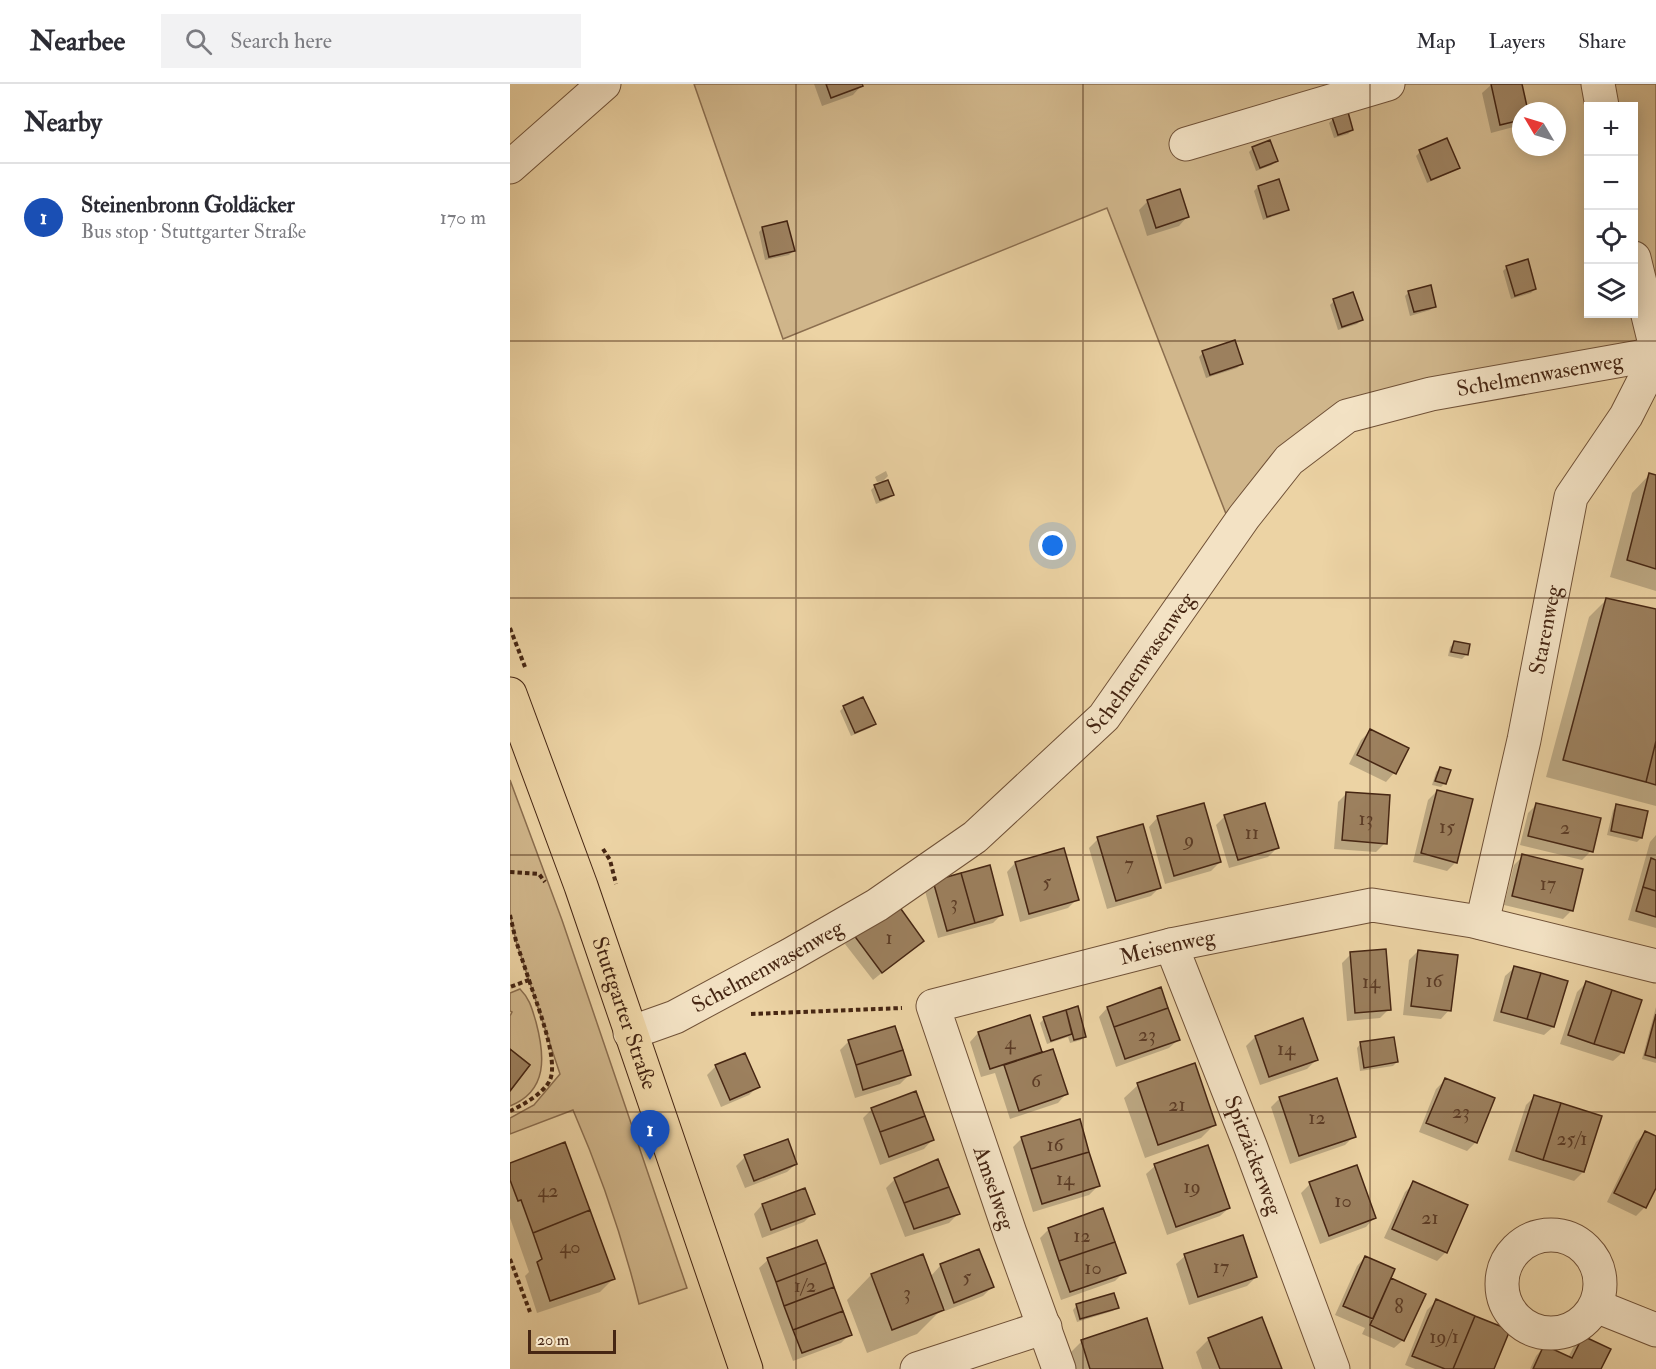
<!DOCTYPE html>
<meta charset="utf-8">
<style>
body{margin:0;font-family:"IM FELL Double Pica",serif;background:#f2f2f3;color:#2b2b33}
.controls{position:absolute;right:18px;top:18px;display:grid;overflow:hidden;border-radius:0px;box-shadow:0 3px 15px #0003}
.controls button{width:54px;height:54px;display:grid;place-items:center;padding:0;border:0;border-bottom:2px solid #e1e1e2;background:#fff;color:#2b2b33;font:30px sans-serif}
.compass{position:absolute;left:1002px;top:18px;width:54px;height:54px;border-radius:50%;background:#fff;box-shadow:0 3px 15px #0003;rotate:308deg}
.scale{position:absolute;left:18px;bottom:15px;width:88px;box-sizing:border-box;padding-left:6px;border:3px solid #462613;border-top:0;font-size:16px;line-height:21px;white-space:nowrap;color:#462613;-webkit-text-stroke:4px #f3e2c4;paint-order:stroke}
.you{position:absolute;left:543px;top:462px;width:21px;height:21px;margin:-15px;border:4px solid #fff;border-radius:50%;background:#1a73e8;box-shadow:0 0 0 9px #1a73e833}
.badge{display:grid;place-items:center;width:39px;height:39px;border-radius:50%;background:#1a73e8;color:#fff;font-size:20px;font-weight:700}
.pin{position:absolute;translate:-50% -50px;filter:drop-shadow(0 2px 3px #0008)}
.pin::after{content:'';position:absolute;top:32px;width:21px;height:18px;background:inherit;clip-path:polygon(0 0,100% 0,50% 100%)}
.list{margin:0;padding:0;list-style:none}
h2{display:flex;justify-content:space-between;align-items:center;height:78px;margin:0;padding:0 24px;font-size:26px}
h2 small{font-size:20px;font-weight:400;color:#7c7c81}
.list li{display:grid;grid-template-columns:39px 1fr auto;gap:18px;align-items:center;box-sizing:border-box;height:108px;padding:0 24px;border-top:2px solid #e1e1e2}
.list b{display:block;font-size:22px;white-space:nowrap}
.list p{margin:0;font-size:20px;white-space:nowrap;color:#7c7c81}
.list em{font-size:20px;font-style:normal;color:#7c7c81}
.icon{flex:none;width:33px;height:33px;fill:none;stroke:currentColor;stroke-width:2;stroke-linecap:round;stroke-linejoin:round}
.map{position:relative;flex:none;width:1146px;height:1285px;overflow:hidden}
header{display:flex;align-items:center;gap:36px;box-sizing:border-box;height:84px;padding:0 30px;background:#fff;border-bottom:2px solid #e1e1e2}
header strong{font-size:28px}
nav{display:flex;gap:33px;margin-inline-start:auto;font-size:21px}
.search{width:420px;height:54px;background:#f2f2f3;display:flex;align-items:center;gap:15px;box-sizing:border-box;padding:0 21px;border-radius:0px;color:#7c7c81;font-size:22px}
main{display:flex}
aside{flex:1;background:#fff}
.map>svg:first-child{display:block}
.green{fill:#d0b68b;stroke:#8b6e4f;stroke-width:1.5;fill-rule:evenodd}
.shadow{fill:#0003}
.building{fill:#9c805e;stroke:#462613;stroke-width:1.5}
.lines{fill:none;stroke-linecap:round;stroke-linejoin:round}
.minor-casing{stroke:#705137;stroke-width:35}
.major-casing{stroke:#462613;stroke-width:35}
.path{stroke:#462613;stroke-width:4;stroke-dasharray:4.5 3;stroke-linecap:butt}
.minor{stroke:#f3e2c4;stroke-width:33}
.major{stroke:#ecd3a4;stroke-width:33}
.grid{fill:none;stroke:#462613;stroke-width:1.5;stroke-opacity:0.55}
.labels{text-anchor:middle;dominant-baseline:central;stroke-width:4.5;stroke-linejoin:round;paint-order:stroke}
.number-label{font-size:20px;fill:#5c3c26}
.street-label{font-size:22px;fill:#462613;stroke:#f3e2c4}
</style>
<header>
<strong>Nearbee</strong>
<div class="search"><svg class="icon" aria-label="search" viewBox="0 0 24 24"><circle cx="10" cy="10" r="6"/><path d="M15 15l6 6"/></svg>Search here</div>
<nav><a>Map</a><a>Layers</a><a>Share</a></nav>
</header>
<main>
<aside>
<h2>Nearby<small></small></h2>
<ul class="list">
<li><span class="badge" style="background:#1a4fb4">1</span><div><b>Steinenbronn Goldäcker</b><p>Bus stop · Stuttgarter Straße</p></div><em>170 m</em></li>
</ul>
</aside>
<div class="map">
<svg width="1146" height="1285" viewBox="0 0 1146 1285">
<rect width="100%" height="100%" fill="#ecd3a4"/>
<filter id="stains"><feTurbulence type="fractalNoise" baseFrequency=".00333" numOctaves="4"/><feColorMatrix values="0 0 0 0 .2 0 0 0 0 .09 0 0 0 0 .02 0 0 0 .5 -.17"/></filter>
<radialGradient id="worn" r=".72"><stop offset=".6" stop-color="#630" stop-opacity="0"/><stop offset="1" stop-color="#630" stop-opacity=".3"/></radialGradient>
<path class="green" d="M184,0H1146V263L890,307L718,435L597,124L273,255ZM1078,22H1124V230H1078ZM1011,27H1047V63H1011Z
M0,696L52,836L177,1204L129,1220C112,1152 91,1090 63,1026L0,1050V1034L24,1021L50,990L6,857L0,831Z
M10,905C20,915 22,925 26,938C35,972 38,1007 0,1022V1007L20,981L0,965V932L2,928L0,927V909Z"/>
<path class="shadow" d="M304,0H351V2L343,11L312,22Z
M1010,0L1017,27H1011V41L981,49L972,9L981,1Z
M823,35L842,46L838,50L824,54L819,39Z
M743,64L766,77L762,81L746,87L739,68Z
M910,68L948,83L944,87L917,99L906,72Z
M748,103L777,125L773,129L753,136L744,107Z
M638,117L677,133L669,142L637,152L629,126Z
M253,144L283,167L279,171L255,176L249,148Z
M997,183L1025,205L1021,209L1001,215L993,187Z
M899,208L925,222L920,226L900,232L895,212Z
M824,217L851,236L847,240L828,246L820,221Z
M693,269L731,280L727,284L696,294L689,273Z
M376,387L378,392L373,397L367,398L365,393Z
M1139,391L1146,393V507L1100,493L1122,409Z
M365,402L382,411L378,415L366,420L361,406Z
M1097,515L1146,526V722L1036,693L1079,533Z
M944,559L956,571L952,575L938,572L940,563Z
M334,623L364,640L360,644L341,652L330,627Z
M860,647L884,689L876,698L839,680L851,656Z
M930,684L935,699L931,703L922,701L926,688Z
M927,707L946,778L937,787L903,778L918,716Z
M836,710L875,759L866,768L824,765L828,718Z
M1027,720L1081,767L1072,776L1010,761L1018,729Z
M1107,722L1136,728L1131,754L1127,758L1097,751L1103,726Z
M715,732L767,764L758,773L719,784L706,741Z
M647,734L710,778L701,787L655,800L639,743Z
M1146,751V844L1118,836L1140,758Z
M588,755L650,803L641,812L597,825L579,764Z
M1013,772L1062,826L1053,835L994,821L1004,781Z
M505,779L567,815L558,824L510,838L497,788Z
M424,798L492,830L483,839L428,854L415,807Z
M344,851L412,856L363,896L335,860Z
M908,867L939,926L931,935L893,931L899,876Z
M841,870L879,925L870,934L837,937L832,879Z
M1004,884L1056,898L1043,943L1034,951L983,937L995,892Z
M1076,899L1130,917L1112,969L1103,977L1050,960L1067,908Z
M1146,923V979L1132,975Z
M567,924L575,952L571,956L560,959L558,953L537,960L530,939L534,935Z
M597,924L668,956L659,964L606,983L589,933Z
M519,933L531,970L556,1010L548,1019L500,1035L485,989L471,993L460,958L468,949Z
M792,936L806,976L797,985L750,1001L736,962L745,953Z
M339,957L399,991L390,1000L345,1014L330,966Z
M851,959L887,978L883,982L850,987L847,964Z
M206,982L248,1002L239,1011L211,1023L197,991Z
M935,996L966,1058L957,1067L909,1048L926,1005Z
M628,1001L704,1041L691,1054L635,1074L614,1014Z
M1024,1013L1090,1033L1073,1088L1064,1097L998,1076L1016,1021Z
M770,1014L844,1052L835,1061L780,1080L761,1023Z
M362,1025L422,1056L414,1065L370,1081L353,1034Z
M1135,1049L1146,1054V1101L1135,1123L1126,1132L1097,1118L1126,1058Z
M512,1054L588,1102L579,1111L523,1128L503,1063Z
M235,1073L286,1080L277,1088L235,1104L226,1082Z
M0,1080L103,1195L90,1208L27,1229L15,1192L19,1188L0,1134Z
M645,1082L719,1124L710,1132L657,1151L636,1090Z
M846,1082L864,1134L856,1143L810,1160L791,1109L800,1100Z
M385,1095L448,1130L439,1139L395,1153L376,1104Z
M904,1099L936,1168L927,1177L874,1154L895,1108Z
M252,1121L303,1129L294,1138L252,1154L244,1130Z
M539,1145L614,1188L605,1197L551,1216L530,1154Z
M469,1167L482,1203L473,1212L435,1227L434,1223L407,1250L357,1269L337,1216L361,1191L412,1172L420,1193L430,1182Z
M675,1172L746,1193L737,1202L679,1221L666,1180Z
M855,1173L879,1195L893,1256L884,1264L852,1250L855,1244L825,1231L847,1182Z
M258,1176L340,1250L331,1259L283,1277L249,1184Z
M926,1217L983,1285H905L895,1281L917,1226Z
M567,1221L607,1223L603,1227L567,1238L563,1226Z
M1073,1253L1090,1285H1020L1026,1272L1034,1263L1058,1274L1064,1262Z
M699,1255L771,1285H692L686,1268Z
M572,1257L652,1285H563L558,1271Z"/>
<path class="building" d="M316,0H352L353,2L321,14Z
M981,0H1012L1018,27H1011V36L990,41Z
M838,28L843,46L828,51L822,33Z
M937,54L950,84L921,96L909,66Z
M760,56L768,77L750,84L742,63Z
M769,95L779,126L757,133L748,102Z
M670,105L679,133L646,144L637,116Z
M277,137L285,167L259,173L252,143Z
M1018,175L1026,205L1005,212L996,182Z
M921,201L926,223L904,228L898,207Z
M843,208L853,236L832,243L823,215Z
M725,256L733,280L700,291L692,267Z
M1139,389L1146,391V485L1117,476Z
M378,396L384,411L370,416L364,401Z
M1096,514L1146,525V657L1136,698L1053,676Z
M944,557L960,560L958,571L941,568Z
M353,613L366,640L345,649L333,622Z
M860,645L899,664L886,690L847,671Z
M1146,657V701L1136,698Z
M930,683L941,686L936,700L925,697Z
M927,706L963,715L947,779L911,769Z
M836,708L880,711L877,760L832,756Z
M694,719L711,778L664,792L647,732Z
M755,719L769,764L728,776L714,731Z
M1026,719L1091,734L1083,768L1018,752Z
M1106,720L1138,727L1132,754L1101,747Z
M633,740L651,804L606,817L587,753Z
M554,764L569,816L519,830L505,778Z
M1012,770L1073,785L1063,827L1002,812Z
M1141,774L1146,776V807L1133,803Z
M480,781L493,831L465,839L451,789Z
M451,789L465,839L437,847L423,797Z
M1133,803L1146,807V833L1126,827Z
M386,818L414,857L372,889L343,850Z
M876,865L881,926L845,929L840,868Z
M908,866L948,871L941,927L901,922Z
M1004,882L1031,889L1017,935L991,928Z
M1031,889L1058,897L1044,943L1017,935Z
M1076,897L1102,906L1084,960L1058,951Z
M651,903L658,924L604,943L597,923Z
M1102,906L1132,916L1114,969L1084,960Z
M568,922L576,953L564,956L556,926Z
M658,924L670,956L615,975L604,943Z
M556,926L562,950L541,957L533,933Z
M1146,930V974L1135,971Z
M520,931L532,968L480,985L468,948Z
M793,934L808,976L759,993L745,952Z
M385,942L393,966L346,981L338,956Z
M884,953L888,978L854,984L850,958Z
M0,965L20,981L0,1007Z
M543,965L558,1010L509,1027L494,981Z
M393,966L401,991L353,1006L346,981Z
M235,969L250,1003L220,1016L205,981Z
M685,979L706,1041L648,1061L627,999Z
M827,994L846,1053L789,1072L769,1013Z
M935,994L985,1014L967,1059L916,1039Z
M406,1007L415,1032L370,1048L361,1024Z
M1024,1011L1051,1019L1033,1076L1006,1067Z
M1051,1019L1092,1032L1074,1088L1033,1076Z
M415,1032L424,1056L379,1073L370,1048Z
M570,1035L579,1068L521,1085L511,1053Z
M1135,1047L1146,1052V1104L1136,1124L1104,1109Z
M278,1055L287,1080L244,1097L234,1071Z
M55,1058L80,1126L23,1149L11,1116L8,1117L0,1096V1079Z
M698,1061L720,1124L666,1143L644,1080Z
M579,1068L590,1102L532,1120L521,1085Z
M428,1075L439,1103L394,1119L384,1094Z
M847,1081L866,1134L819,1152L799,1098Z
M903,1097L958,1121L937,1169L882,1145Z
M439,1103L450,1130L404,1145L394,1119Z
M295,1104L305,1130L261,1146L252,1120Z
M593,1124L605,1158L549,1177L538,1144Z
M80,1126L105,1195L40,1217L27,1178L32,1175L23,1149Z
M733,1151L747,1193L688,1213L674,1170Z
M307,1156L316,1179L266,1198L257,1174Z
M605,1158L616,1189L560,1208L549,1177Z
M469,1165L484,1203L444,1219L430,1180Z
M413,1170L434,1226L382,1246L361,1190Z
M855,1172L885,1185L863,1235L833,1222Z
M316,1179L324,1203L274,1222L266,1198Z
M881,1194L916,1210L894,1257L860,1241Z
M324,1203L333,1227L283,1246L274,1222Z
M604,1209L609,1224L570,1235L566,1220Z
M926,1215L965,1232L943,1285H935L902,1272Z
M333,1227L342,1251L292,1269L283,1246Z
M965,1232L1000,1246L984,1285H943Z
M752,1233L772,1285H710L698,1254Z
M637,1234L653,1285H580L571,1256Z
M1073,1252L1101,1265L1091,1285H1023L1034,1261L1062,1274Z"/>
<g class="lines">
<defs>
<g id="minor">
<path d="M1088,0L1092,22"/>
<path d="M676,60L878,0"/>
<path d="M0,83L94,0"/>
<path d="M1124,174L1146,264"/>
<path id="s1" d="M972,839L1014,656L1061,413L1116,332L1146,273"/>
<path id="s2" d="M661,861L741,1064L823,1285"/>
<path id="s3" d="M120,949L165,933L280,871L367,821L465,753L594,633L734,433L779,376L837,332L921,310L1146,270"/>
<circle cx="1041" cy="1200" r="49"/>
<path d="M1086,1222L1146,1246"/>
<path d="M407,1285L535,1243"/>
<path id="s4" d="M549,1285L500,1149L423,922L661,861L862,821L963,837L1146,882"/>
</g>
<g id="major">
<path id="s5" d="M0,610L71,802L236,1285"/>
</g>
</defs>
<use href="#minor" class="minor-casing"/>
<use href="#major" class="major-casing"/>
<path class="path" d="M0,544L15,583
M93,765L100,776L106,800
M0,788L29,790L35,798
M0,831L6,857L19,896L0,903
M241,930L392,924
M0,1027C13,1021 34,1009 40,996C49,975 26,918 19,896
M0,1175L20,1228"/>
<use href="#minor" class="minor"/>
<use href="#major" class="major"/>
</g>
<path class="grid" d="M286,0V1285M573,0V1285M860,0V1285M0,257H1146M0,514H1146M0,771H1146M0,1028H1146"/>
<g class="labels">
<g class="number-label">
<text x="856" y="734">13</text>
<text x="937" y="742">15</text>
<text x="1055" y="743">2</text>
<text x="742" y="748">11</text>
<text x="679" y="755">9</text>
<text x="619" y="779">7</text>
<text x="537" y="797">5</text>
<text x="1038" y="799">17</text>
<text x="444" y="818">3</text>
<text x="379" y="853">1</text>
<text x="924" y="896">16</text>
<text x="861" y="897">14</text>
<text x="637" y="950">23</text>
<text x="500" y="958">4</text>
<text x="776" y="964">14</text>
<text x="526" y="996">6</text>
<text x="667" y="1020">21</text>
<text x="951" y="1027">23</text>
<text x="807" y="1033">12</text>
<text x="1062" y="1054">25/1</text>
<text x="545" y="1060">16</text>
<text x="555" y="1094">14</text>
<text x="682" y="1102">19</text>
<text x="38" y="1106">42</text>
<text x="833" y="1116">10</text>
<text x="920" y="1133">21</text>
<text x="572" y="1151">12</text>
<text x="60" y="1162">40</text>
<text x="711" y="1182">17</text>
<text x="583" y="1183">10</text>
<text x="457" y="1192">5</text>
<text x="295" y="1201">1/2</text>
<text x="397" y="1208">3</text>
<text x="889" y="1222">8</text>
<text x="934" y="1252">19/1</text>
</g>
<g class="street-label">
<text stroke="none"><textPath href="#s3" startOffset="1161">Schelmenwasenweg</textPath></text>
<text stroke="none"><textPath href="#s1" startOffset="300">Starenweg</textPath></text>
<text stroke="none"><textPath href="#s3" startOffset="639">Schelmenwasenweg</textPath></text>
<text stroke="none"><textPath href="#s4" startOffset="626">Meisenweg</textPath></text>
<text stroke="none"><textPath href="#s3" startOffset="153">Schelmenwasenweg</textPath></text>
<text stroke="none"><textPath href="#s5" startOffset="339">Stuttgarter Straße</textPath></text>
<text stroke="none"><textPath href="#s2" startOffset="226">Spitzäckerweg</textPath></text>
<text transform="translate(484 1104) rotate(71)">Amselweg</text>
</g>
</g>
<rect width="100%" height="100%" filter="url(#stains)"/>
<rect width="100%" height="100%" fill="url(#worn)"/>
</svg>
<div class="controls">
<button>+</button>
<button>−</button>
<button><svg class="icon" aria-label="locate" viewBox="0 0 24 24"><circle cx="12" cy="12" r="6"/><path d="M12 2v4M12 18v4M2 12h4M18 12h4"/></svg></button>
<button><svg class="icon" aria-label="layers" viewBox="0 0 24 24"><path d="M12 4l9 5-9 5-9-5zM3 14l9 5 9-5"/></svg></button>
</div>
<svg class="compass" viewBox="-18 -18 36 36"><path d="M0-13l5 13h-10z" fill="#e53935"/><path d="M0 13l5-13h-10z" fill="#7c7c81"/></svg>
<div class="scale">20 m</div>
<div class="you"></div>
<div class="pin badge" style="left:140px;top:1076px;background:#1a4fb4">1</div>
</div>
</main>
